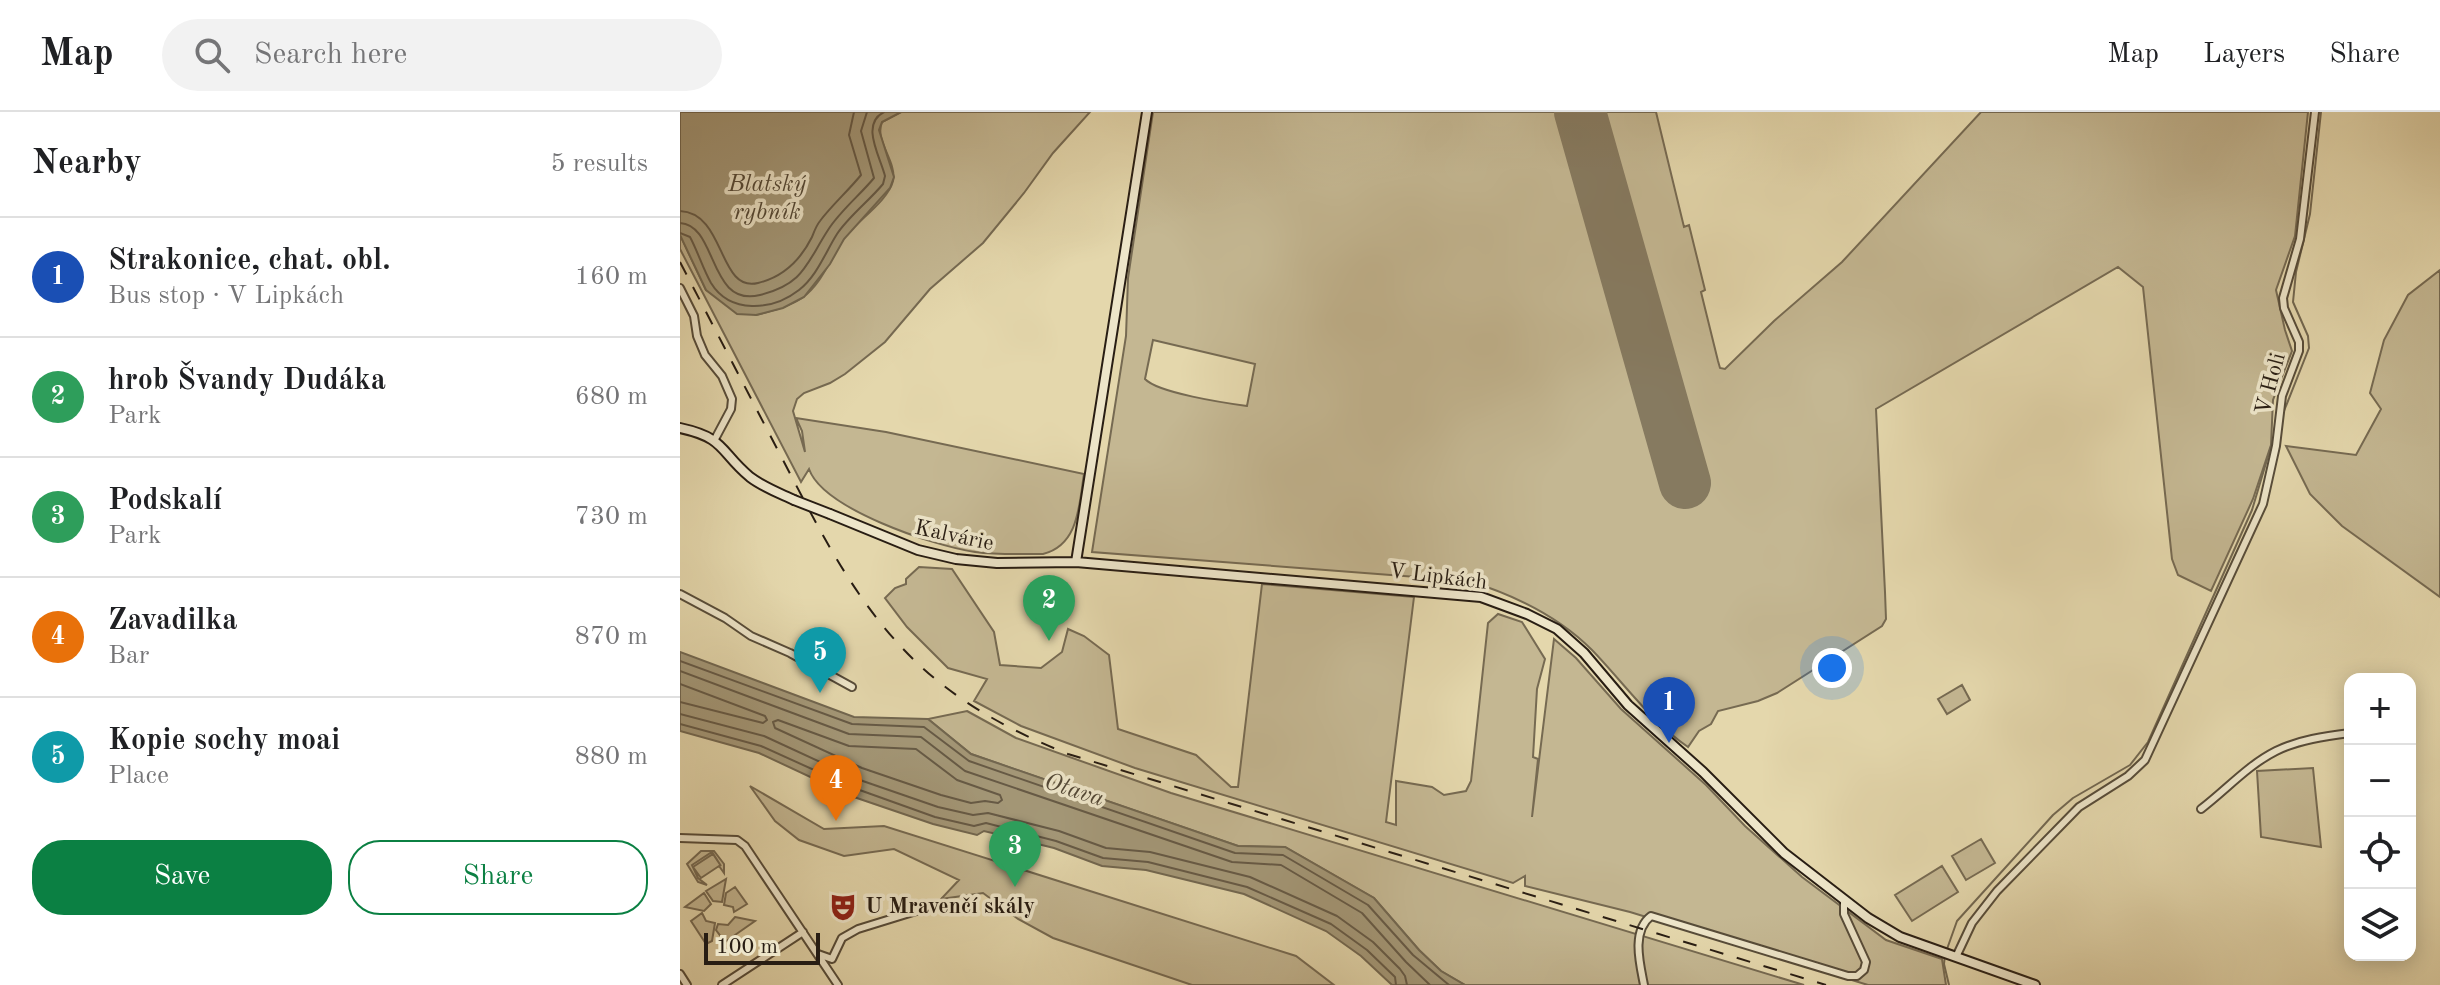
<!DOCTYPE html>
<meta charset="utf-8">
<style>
body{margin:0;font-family:"Old Standard TT",serif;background:#f2f2f2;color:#202124}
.controls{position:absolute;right:24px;bottom:24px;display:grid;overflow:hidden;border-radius:16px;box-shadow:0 4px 20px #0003}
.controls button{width:72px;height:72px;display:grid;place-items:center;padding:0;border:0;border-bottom:2px solid #e0e0e0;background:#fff;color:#202124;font:40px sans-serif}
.scale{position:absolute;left:24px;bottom:20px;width:116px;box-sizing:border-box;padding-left:8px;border:4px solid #281d13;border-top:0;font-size:22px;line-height:28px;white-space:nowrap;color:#281d13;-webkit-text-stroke:6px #ede5c9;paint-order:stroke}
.you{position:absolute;left:1152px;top:556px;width:28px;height:28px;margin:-20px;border:6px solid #fff;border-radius:50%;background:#1a73e8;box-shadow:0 0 0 12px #1a73e833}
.badge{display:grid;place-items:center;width:52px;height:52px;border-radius:50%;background:#0b8043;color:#fff;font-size:26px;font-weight:700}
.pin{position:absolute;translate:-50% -66px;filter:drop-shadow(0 2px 4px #0008)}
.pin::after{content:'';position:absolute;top:42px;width:28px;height:24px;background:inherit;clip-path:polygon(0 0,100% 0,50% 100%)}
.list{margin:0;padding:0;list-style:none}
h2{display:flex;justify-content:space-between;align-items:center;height:104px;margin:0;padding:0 32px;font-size:34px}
h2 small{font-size:26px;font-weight:400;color:#757577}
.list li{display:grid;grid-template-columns:52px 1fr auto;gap:24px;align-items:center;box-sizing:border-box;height:120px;padding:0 32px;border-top:2px solid #e0e0e0}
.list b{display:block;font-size:30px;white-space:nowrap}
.list p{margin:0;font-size:26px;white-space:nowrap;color:#757577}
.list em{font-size:26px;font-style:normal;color:#757577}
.actions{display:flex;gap:16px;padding:24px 32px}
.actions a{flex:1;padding:18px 0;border:2px solid #0b8043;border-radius:32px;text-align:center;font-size:28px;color:#0b8043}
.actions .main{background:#0b8043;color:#fff}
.icon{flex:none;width:44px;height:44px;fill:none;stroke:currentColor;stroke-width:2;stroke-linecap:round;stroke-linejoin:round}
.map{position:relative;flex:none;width:1760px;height:873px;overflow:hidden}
header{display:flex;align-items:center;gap:48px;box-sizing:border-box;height:112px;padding:0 40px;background:#fff;border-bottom:2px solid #e0e0e0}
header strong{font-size:38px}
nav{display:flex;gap:44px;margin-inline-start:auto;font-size:28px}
.search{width:560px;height:72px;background:#f2f2f2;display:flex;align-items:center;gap:20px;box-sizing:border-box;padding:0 28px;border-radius:44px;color:#757577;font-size:30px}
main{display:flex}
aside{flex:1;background:#fff}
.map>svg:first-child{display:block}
.green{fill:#c4b792;stroke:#766a52;stroke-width:2;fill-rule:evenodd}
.water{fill:#a49878;stroke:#726750;stroke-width:2}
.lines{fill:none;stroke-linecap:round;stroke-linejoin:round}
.shore{stroke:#665a46;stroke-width:2}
.stream{stroke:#726750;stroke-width:2}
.runway{stroke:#867a60;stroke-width:52}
.street-casing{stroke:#574c39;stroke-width:10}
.secondary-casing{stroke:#281d13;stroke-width:12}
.street{stroke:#ede5c9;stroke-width:6}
.secondary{stroke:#ede5c9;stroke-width:8}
.rail{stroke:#281d13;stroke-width:2;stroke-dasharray:14 14;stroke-linecap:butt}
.secondary-bridge-casing{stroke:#281d13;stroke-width:12;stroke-linecap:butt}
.secondary-bridge{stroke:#ede5c9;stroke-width:8}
.labels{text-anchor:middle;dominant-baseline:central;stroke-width:7;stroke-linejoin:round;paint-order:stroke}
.street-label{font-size:22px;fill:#281d13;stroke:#ede5c9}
.poi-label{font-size:22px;font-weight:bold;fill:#281d13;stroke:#ede5c9;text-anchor:start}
.water-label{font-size:24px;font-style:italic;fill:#534836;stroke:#ede5c9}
</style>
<header>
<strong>Map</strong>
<div class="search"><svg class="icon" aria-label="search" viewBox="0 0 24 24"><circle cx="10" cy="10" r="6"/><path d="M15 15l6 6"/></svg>Search here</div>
<nav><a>Map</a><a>Layers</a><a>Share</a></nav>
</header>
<main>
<aside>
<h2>Nearby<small>5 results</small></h2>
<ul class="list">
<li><span class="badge" style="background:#1a4fb4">1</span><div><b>Strakonice, chat. obl.</b><p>Bus stop · V Lipkách</p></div><em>160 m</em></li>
<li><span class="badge" style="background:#2e9e5b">2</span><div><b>hrob Švandy Dudáka</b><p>Park</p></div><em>680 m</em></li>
<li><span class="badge" style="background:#2e9e5b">3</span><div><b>Podskalí</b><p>Park</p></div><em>730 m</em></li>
<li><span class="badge" style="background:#e8710a">4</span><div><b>Zavadilka</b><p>Bar</p></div><em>870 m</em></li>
<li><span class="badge" style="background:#0f9aa8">5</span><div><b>Kopie sochy moai</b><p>Place</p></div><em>880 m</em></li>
</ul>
<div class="actions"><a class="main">Save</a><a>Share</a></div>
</aside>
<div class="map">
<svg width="1760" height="873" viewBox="0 0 1760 873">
<rect width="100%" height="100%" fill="#e4d7ac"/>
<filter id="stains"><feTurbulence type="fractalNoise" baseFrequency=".0025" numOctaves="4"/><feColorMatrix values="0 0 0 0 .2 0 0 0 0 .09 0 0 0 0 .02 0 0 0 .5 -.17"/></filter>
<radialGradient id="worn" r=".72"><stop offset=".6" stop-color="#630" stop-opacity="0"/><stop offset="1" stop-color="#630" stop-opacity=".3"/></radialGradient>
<path class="green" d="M221,0H410L373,41L344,81L303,131L250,177L205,230L165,262L150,271L124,281L117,287L113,299L125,340L122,319L116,306L206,320L404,362C399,393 399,433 363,442C340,442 317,443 295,440C254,434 143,397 129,357L121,370L0,137V123L26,178L76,203C92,199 108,195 122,186C143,171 151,144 165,125C177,109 208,89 213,69C217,49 194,29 202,10Z
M473,0H976L1004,115L1009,113L1025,178L1021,180L1038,249L1040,256L1045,257L1094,209L1162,150L1301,0H1628L1615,124L1596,178L1605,218L1612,239L1593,288L1591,333L1573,387L1531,479L1498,463L1492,447L1463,175L1438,155L1196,297L1205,480L1206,507L1202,514L1097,581L1078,589L1038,599L1031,612L1019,619L1008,635C971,610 943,570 912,538C878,504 834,483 789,469L412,440L446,224L448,166ZM473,228L575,252L567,294C545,291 478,281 465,267Z
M1760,158V485L1662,414L1630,382L1606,334L1676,343L1701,297L1690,281L1704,228L1728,183Z
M239,455L272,457L314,520L320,553L361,556L382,540L388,517L404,524L429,543L438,617L516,643L551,675H558L582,472L734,485L706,710L716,713V669L752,675L764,683L786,679L791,669L808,511L818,502L842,510L865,547L857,577L853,645L858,647L852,705L874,527L896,546L941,597L1026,673L1065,714L1122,765L1206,828L1262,847L1266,873H1188L950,800L845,774V764L833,771L455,656L341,614L294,589L307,567L268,556L227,515L205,486L215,476L226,472V467Z
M1282,573L1290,588L1267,602L1258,587Z
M287,599L336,626L491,681L1124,873H785L761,859L739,838L694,786L605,735L558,734L291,642L248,607Z
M1633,656L1641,735L1581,725L1577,659Z
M70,674L144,717L204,714L616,844L654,873H512L373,826L338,807L303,781L261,787L279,768L214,737L164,744L119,728L95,709Z
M1301,727L1315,751L1286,768L1272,744Z
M21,739H34L44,752V761L39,754L21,766L13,755L33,742L41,754L32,740L12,753L18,766L27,773L18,770L7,752Z
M1262,754L1278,780L1232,809L1215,783Z
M46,767L42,790L33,789L26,779Z
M55,775L67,792L54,800L53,795L44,793L46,781Z
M24,781L31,792L24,799L5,795Z
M22,801L26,809L35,811L32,829L26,832L11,809Z
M55,805L75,809L45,830L36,818L38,812L48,813Z"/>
<path class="water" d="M0,0H221L202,10L199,18L214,65L210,76L164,127L150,152L124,185L103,196L76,203L57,202L26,178L0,123Z
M0,540L174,605L248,607L291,642L558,734L605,735L694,786L739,838L761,859L785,873H712L681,844L646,819L564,782L466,758L422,754L374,736L304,719L297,723L253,712L171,684L79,641L0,619Z"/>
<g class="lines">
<path class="shore" d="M0,99C46,101 38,181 78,171C103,165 120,149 132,125C134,120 136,114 140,109C152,93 168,79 181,63L169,23L174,0
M0,111C38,113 28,196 80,183C124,172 126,152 148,118C160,99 180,83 194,66L181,19L187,0
M0,121L10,125C18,140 23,157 31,171C50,202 92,199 119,178C137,164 145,141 157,122C169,104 189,89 203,72L205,64C200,44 180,12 204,0
M0,549L172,612L244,615L289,649L555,741L603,743L688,793L733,843L769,873
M0,559L169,622L241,625L285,659L552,750L601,753L682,801L726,850L750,873
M0,572L85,604L87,608L83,611L0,590
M0,602L84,624L177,667L258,695L293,703L308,701L379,719L426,736L470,740L570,765L657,804L693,830L720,857L725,864L727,873
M98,608L169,634L236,637L277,668L320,683L322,688L318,691L305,689L291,691L261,683L182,656L95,616L93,610Z
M0,612L81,634L174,676L255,705L294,714L306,711L376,729L423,746L468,750L567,775L651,812L687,838L715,865L716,873"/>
<path class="stream" d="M1602,304L1629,236L1628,224L1613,190L1616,160L1630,102L1641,0
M1267,837L1277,809L1373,703L1393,686L1450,653L1468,630L1572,398L1595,321
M1265,843L1264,852L1269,873"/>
<path class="runway" d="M900,0L1005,371"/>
<defs>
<path id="street" d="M0,176L14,204L17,224L25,243L42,264L52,287L51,297L35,327
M0,482L45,506L71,524L110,541L172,575
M1521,697C1546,678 1568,653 1596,639C1618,628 1646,624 1670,621
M0,726L57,728L65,734L158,873
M138,842L152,847L162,826L178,817L259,792
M1276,845L1292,811L1317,779L1399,695L1448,664L1465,648L1583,392L1596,334L1602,284L1619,239V230L1604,196L1603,186L1620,127L1635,0
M0,862L7,873
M42,873L123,820
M964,873C960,852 951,819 971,804L1168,864H1177L1184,858L1186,850L1164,802V788"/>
<path id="secondary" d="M0,316C46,326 39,339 70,365C83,375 99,381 114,388
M150,402L238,438L276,447L317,451L396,450L801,485L847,502L877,517L904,541L948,593L1023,660L1104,741L1188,806L1220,825L1355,873
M396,450L467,0"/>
</defs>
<use href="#street" class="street-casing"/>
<use href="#secondary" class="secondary-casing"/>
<use href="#street" class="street"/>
<use href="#secondary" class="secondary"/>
<path class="rail" d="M0,150C35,217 69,283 104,350C141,421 176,491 233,547C278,591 331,619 388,642L1146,873"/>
<defs>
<path id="secondary-bridge" d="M114,388L150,402"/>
</defs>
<use href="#secondary-bridge" class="secondary-bridge-casing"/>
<use href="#secondary-bridge" class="secondary-bridge"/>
</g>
<defs>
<symbol id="theatre-bare" viewBox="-9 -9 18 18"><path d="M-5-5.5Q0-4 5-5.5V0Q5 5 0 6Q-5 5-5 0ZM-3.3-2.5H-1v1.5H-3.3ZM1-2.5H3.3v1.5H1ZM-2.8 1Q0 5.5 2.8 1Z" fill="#8f2418" stroke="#ede5c9" stroke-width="2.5" paint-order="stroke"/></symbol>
</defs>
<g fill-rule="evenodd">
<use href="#theatre-bare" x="143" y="775" width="40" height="40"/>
</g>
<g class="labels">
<g class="street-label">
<text transform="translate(1591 272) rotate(-75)">V Holi</text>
<text transform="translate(274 424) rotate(12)">Kalvárie</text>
<text transform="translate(758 465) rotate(7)">V Lipkách</text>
</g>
<g class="poi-label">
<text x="185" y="795">U Mravenčí skály</text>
</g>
<g class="water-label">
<text x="87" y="73">Blatský<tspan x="87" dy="28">rybník</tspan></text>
<text transform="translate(394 679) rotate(18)">Otava</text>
</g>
</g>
<rect width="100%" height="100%" filter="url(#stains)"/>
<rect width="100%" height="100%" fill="url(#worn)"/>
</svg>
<div class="controls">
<button>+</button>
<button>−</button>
<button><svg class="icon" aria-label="locate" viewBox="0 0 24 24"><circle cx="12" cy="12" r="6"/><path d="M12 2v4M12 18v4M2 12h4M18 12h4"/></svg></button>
<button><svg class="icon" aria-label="layers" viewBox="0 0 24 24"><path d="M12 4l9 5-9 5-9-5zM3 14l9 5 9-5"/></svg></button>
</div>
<div class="scale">100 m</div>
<div class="you"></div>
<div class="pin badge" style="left:989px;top:631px;background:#1a4fb4">1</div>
<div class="pin badge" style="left:369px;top:529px;background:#2e9e5b">2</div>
<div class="pin badge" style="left:335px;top:775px;background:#2e9e5b">3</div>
<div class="pin badge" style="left:156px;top:709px;background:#e8710a">4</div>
<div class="pin badge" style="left:140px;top:581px;background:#0f9aa8">5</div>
</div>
</main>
